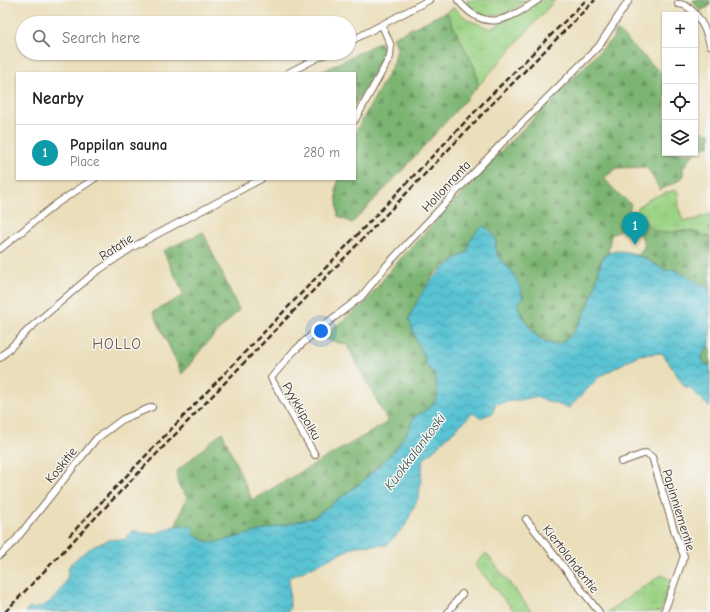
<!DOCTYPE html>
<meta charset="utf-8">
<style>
body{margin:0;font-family:"Comic Neue",sans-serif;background:#f2f2f2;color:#222}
.controls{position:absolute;right:12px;top:12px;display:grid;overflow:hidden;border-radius:0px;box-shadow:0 1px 3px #0004}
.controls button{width:36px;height:36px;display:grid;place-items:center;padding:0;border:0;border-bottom:1px solid #e0e0e0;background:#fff;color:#222;font:20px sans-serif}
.you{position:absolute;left:321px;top:331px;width:14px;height:14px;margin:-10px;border:3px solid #fff;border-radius:50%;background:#1a73e8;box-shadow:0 0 0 6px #1a73e833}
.badge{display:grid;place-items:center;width:26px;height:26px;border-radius:50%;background:#0f766e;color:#fff;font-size:13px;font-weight:700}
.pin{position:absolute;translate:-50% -33px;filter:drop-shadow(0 1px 2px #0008)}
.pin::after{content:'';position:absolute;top:21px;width:14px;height:12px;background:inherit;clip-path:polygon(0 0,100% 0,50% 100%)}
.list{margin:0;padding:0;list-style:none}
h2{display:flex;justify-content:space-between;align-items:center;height:52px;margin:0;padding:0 16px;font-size:17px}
h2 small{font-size:13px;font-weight:400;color:#767676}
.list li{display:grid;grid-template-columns:26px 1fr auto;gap:12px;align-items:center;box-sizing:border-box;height:56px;padding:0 16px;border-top:1px solid #e0e0e0}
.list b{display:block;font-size:15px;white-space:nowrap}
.list p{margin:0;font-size:13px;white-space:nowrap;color:#767676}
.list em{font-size:13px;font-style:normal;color:#767676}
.icon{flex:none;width:22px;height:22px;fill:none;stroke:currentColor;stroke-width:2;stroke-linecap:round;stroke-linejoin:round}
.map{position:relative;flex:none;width:710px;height:612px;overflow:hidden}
.search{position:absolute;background:#fff;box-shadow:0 1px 3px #0004;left:16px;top:16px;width:340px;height:44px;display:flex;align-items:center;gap:10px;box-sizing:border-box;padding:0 14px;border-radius:22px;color:#767676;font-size:15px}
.panel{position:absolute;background:#fff;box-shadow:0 1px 3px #0004;left:16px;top:72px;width:340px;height:108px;border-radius:0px}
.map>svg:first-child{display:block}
.grass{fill:url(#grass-tufts);stroke:#6b7e52}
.forest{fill:url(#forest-firs);stroke:#5c7048}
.water{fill:url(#water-waves);stroke:#4a7678}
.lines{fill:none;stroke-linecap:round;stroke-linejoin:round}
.minor-casing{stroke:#796955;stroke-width:8}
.minor{stroke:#fff;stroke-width:6}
.rail{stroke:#3b2a1e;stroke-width:2.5;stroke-dasharray:6 3;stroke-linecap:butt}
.labels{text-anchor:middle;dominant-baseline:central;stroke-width:3;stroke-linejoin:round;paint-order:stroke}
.street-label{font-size:13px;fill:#3b2a1e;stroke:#f6f6f2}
.water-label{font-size:14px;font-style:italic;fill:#445854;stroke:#f6f6f2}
.quarter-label{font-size:15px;letter-spacing:1px;fill:#6d5341;stroke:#f6f6f2}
</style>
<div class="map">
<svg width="710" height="612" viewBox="0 0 710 612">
<defs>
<pattern id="grass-tufts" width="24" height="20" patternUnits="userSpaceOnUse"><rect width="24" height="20" fill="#9bd385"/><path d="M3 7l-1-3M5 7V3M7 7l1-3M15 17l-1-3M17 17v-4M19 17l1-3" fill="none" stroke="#86b572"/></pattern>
<pattern id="forest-firs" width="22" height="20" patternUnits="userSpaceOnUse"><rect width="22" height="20" fill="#7cb572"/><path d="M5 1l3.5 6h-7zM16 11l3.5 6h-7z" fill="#67935d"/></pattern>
<pattern id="water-waves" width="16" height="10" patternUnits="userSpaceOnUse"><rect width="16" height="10" fill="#58c3d3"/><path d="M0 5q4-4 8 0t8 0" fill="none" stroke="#4a9fab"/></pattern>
</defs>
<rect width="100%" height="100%" fill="#f6f6f2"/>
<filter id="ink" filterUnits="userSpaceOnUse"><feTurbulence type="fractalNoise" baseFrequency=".025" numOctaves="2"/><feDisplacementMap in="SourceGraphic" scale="8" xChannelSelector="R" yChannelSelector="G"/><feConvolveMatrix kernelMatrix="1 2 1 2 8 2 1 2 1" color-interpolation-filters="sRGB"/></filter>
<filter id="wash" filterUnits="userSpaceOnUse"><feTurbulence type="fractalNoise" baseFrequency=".012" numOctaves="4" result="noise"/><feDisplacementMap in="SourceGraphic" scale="16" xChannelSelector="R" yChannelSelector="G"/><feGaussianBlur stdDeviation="0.9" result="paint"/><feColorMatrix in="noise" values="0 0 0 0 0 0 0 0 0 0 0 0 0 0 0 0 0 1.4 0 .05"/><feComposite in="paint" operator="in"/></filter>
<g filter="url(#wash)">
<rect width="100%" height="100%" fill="#ebdeba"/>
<path class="grass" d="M466,0H527C513,11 492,22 474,11C471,9 468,3 466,0Z
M540,0H555L478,86L475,68L446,12L454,8L468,20L491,29Z
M674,190L678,192L679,209L683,221L694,220L710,214L709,237C702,235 694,231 687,231C662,230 660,241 642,217L634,218C637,199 659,196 674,190Z
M486,553L532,612H515L475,565Z
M661,575L672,580L660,612H607Z"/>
<path class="forest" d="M693,0H710V6L700,11Z
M446,12L475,68L478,86L397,176L352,223L338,216L336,188L339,179H355V133L394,63L397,48L393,37Z
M617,30L665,77V153H694L683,168V176L678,181L660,190L647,167L617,168L604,178L616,192L631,204L625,227L611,235L608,253L601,259L595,288L579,324L571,336L559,344H551L536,335L517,306L510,268L499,257L496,248V238C476,247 445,261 431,278C427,284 418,328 415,338L424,355L426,365L435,374L438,396L432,406L414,417L407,432L394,451L362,482L314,517L218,542L205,541L176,525L187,497L178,485L176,472L222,432L252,500L388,422L347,345L320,338L365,303L392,268L501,151L613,38Z
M380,42L385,53L355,105V73H319Z
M695,125L698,130L710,133V145L695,151Z
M642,217C659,241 662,230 687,231C694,231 702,235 709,237L710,235V289L684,275L666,271L648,259L638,256L645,245L641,236L634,228V218Z
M203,232L239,310L204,346L182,374L153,312L184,295L163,251Z
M710,347V365H706L702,359L705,348Z"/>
<path class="water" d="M483,226C504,238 490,243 499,258C502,262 507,265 510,269C517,278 520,287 523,297L517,306C523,316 528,327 536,335C566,366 588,310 595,287C598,279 600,257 606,254C626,244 650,262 666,271L674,269L710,289V347L705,348L702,359L706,365H710V408L689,387H685L662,353L638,355L599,377L569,408L535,397L495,404L493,413L480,418L473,413L423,460L419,496L405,526L387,545L356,546L289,578L290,607L288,612H25L30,608C47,612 71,584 68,568C77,554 107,535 124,540L134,530C164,542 165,519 193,527L194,535L205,541L218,542L314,517L362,482L394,451L407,432L414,417L432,406L438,396L435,374L426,365L424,355L415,338L409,318C426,281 436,272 469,250C467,240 475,233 483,226Z"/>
</g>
<g filter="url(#ink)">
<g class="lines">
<defs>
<path id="minor" d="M458,0C484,33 508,21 538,0
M678,4C695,4 707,31 710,45
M349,42L429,0
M288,73L327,53
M355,120L390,57L391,46L382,25
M0,249L56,204L94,179
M0,358L30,328L93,274L133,247L261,179
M315,455L271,378L293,352L315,332L361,297L386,266L501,144L599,46L629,0
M621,462L646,453L652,457L676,536L684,556L664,612
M526,519L599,612
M0,555L14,542L96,439L123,419L152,407
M448,612L462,594"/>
</defs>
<use href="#minor" class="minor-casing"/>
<use href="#minor" class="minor"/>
<path class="rail" d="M69,536L488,98L586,0
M5,612L494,102L595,0"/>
</g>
</g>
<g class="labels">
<g class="street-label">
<text transform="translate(446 186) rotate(-47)">Hollonranta</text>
<text transform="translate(116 247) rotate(-33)">Ratatie</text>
<text transform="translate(302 411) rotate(60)">Pyykkipolku</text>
<text transform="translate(61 465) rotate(-51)">Koskitie</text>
<text transform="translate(679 510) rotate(73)">Papinniementie</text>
<text transform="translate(571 559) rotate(52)">Kiertolahdentie</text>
</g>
<g class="water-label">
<text transform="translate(415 452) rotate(-53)">Kuokkalankoski</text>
</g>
<g class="quarter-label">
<text x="117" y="344">HOLLO</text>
</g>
</g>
</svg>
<div class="controls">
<button>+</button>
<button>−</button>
<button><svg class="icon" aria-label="locate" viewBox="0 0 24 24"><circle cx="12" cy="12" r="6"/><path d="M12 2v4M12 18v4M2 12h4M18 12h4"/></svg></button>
<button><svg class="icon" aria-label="layers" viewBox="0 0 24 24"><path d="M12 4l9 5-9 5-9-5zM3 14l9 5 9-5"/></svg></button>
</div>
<div class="you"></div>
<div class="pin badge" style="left:635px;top:245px;background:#0f9aa8">1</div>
<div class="search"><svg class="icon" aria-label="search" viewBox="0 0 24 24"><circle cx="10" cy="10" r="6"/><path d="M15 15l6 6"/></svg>Search here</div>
<section class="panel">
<h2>Nearby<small></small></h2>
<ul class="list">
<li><span class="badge" style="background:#0f9aa8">1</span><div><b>Pappilan sauna</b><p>Place</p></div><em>280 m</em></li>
</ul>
</section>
</div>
